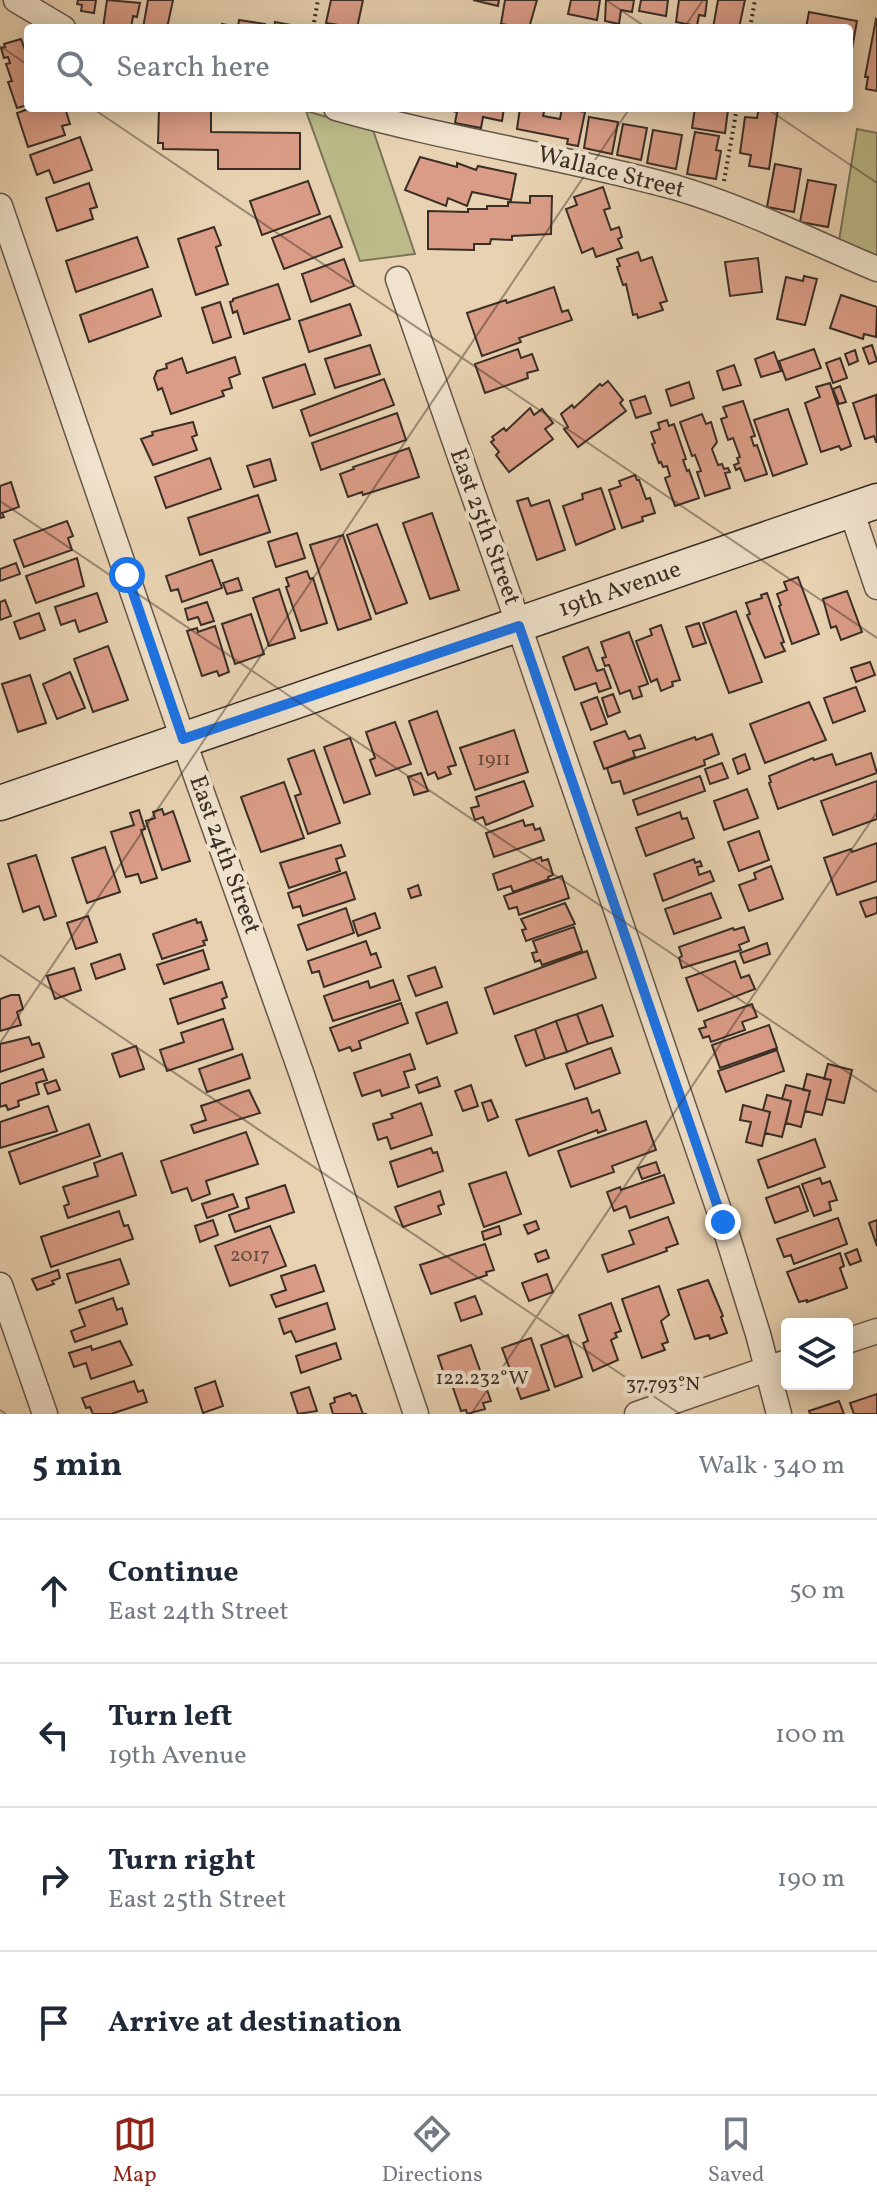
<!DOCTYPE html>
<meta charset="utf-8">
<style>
body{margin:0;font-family:Vollkorn,serif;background:#f2f2f3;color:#1f2937}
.controls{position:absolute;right:24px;bottom:24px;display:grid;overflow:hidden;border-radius:8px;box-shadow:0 4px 20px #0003}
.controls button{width:72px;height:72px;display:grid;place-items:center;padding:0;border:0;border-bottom:2px solid #e0e1e3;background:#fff;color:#1f2937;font:40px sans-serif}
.stop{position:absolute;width:24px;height:24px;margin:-18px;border:6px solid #1a73e8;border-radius:50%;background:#fff}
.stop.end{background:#1a73e8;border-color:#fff;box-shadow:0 2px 8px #0008}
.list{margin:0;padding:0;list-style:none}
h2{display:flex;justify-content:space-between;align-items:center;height:104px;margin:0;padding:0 32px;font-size:34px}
h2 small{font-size:26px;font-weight:400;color:#747a83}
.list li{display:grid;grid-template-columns:52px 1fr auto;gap:24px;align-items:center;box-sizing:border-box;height:144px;padding:0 32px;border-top:2px solid #e0e1e3}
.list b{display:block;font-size:30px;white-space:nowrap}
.list p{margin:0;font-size:26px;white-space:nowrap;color:#747a83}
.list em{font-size:26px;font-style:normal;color:#747a83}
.icon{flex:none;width:44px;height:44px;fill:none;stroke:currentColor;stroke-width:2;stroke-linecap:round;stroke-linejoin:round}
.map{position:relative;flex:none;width:877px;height:1414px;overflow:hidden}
.search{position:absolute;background:#fff;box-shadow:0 4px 20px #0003;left:24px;right:24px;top:24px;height:88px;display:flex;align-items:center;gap:20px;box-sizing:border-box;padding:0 28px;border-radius:8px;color:#747a83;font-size:30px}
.sheet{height:680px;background:#fff}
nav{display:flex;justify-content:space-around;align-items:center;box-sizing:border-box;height:112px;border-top:2px solid #e0e1e3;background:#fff;font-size:22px;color:#747a83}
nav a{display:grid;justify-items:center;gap:4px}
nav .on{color:#8f2418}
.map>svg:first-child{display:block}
.green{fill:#bbba88;stroke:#7a7458;stroke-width:2}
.building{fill:#da9c86;stroke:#3a2e27;stroke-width:2}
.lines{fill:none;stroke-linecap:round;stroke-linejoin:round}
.street-casing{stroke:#66574a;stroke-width:27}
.secondary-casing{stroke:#3a2e27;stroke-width:37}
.path{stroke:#3a2e27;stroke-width:4;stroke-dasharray:2 4;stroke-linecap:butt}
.street{stroke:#f0e2cc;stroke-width:24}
.secondary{stroke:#f0e2cc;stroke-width:34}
.route{stroke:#1a73e8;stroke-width:10}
.ticks{fill:none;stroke:#3a2e27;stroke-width:2;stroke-opacity:0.45}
.labels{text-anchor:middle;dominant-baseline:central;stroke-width:8;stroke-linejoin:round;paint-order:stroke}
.number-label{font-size:20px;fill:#624a3f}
.street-label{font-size:24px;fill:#3a2e27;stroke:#f0e2cc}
.ticks-label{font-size:20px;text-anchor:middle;fill:#3a2e27;stroke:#f0e2cc;stroke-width:8;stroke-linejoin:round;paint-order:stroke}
</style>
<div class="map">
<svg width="877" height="1414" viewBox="0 0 877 1414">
<rect width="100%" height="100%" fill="#e8d2b1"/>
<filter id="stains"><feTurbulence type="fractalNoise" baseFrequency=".0025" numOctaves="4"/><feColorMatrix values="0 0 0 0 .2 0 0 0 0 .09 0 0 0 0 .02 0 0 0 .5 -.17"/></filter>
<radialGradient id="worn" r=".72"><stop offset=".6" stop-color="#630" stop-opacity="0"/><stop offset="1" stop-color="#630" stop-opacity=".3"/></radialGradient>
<path class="green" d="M306,111L373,130L415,254L360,261Z
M857,129L877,133V257L839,241Z"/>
<path class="building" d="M78,0H96L94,13L81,11L82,5L77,4Z
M107,0L140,3L137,17L133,16L131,28H103Z
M148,0H173L167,28H143Z
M331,0H363L357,28L326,23Z
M473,0H499L498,6Z
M505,0H537L529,28L501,24Z
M571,0H600L597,20L568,14Z
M606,0H634L632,12L621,10L619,24L605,21Z
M641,0H668L666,16L639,11Z
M679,0H707L705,16L699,15L697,26L676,22Z
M718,0H745L739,28H713Z
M809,12L857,21L849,66V28H806Z
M876,19L877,20V91L866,89L868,77H865Z
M239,20L265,24L264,28H221L222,24L238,27Z
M275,22L302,27V28H274Z
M21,39L28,58V105L17,108L8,82L12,81L6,64L10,63L8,57L4,58L1,48L5,47L4,44Z
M31,108H65L70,124L62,126L65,135L28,147L17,113Z
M452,108H504L502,121L483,117L481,128L455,123L457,112L452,111Z
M520,108H545L543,116L560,119L562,108L585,112L578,146L567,144L568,139L517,129Z
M695,108L728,110L725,133L692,128Z
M759,108L778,109L769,169L749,166L751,155L740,153L745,117L757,118Z
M159,110H211V132L300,133V169H218V150L163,149V143H158Z
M589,117L618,122L612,154L584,148Z
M623,124L647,128L641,160L617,155Z
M653,130L682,135L676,169L647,163Z
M695,132L719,136L716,150L721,151L716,179L687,174Z
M80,137L92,170L54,183L49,170L37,175L30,155Z
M420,157L457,167V163L476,170L478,166L516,174L511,200L472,192L467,206L448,198L446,206L405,190Z
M775,164L801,169L794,212L767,207Z
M808,180L836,185L828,227L800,222Z
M308,181L320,214L262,235L250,201Z
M89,183L97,207L90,209L93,219L57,231L46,198Z
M603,187L610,208L604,210L611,230L619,227L622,237L618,239L622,248L596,257L593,248L582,253L566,209L577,205L574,197Z
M530,196H552L551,234L512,236V240L491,239L490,244H474V250L428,249V211L468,212V209H487V206H508V202L530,203Z
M330,216L342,247L284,269L272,238Z
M214,227L221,245L216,247L228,284L196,295L178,239Z
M137,237L148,267L76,292L66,261Z
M638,252L641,261L652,257L667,301L660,303L663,310L638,318L637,314L633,315L626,284L623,285L617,267L620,266L617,259Z
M758,258L762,292L730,296L725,262Z
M344,259L354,286L311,302L302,274Z
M804,276L817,279L805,325L777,319L786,277L803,281Z
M278,284L290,319L244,334L237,311L233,313L230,302L233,301V299Z
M554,287L562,312L568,310L572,320L519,338L521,342L482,356L467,313L506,300L507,303Z
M152,289L161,316L89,342L80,315Z
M841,295L877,307L876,337L864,334L863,339L830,328Z
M220,302L231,337L213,343L202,308Z
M350,304L361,335L309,352L299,321Z
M370,345L380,374L335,388L325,359Z
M872,345L877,361L869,364L863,348Z
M518,349L521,358L532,354L538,370L527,373L528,378L485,393L475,364Z
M814,349L821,368L786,380L779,361Z
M855,350L858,361L849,365L845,354Z
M774,352L781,371L761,377L755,359Z
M235,357L240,374L229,378L232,388L222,391L224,396L171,414L162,388L158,390L154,378L157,371L167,368L166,364L182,358L187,373Z
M840,358L847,378L833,383L826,363Z
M305,364L315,394L273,408L263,378Z
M734,365L741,385L723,390L717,371Z
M384,379L394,405L310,436L301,410Z
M608,381L623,400L620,403L626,411L578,447L564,429L568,427L561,414L572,405L574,408L600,384L602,386Z
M689,382L694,398L671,406L666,390Z
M830,383L851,446L841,450L839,446L821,452L805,403L820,397L816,387Z
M840,386L846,402L839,404L833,389Z
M876,395L877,442H876L874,436L865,439L853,403Z
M645,396L651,413L636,418L630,401Z
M743,401L755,436L751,437L754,446L757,445L767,474L745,481L740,468L736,470L734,465L739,463L737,458L740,457L733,438L728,440L721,419L727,417L723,407Z
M530,408L534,415L542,409L553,423L545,429L553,439L509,472L496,455L499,452L491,442L494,440L492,437L504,428L506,431Z
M788,409L807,464L773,476L754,420Z
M397,413L406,440L321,470L312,443Z
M702,414L706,424L711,422L717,442L712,449L718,465L722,464L724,469L728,468L730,472L725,473L730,488L705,496L697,472L701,471L695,455L692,456L680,422Z
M667,420L669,426L674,424L686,459L683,460L687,471L689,470L699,498L675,506L665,478L670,476L667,466L663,467L661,462L659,463L652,444L655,443L651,432L660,429L658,423Z
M193,422L197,435L192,437L197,450L153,465L141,439L153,435L152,432Z
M409,448L419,477L363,495L362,492L348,497L340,474L354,469L353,467Z
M210,458L221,489L166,508L155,477Z
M270,459L276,480L254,487L247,466Z
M635,475L637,480H639L646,499L650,498L655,513L642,517L643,521L622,528L609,490L621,486L619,481Z
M11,482L19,507L2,513L4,517L0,518V486Z
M601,488L615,529L576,545L563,506L583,499L582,494Z
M258,495L270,532L200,555L188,518Z
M528,498L531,506L549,500L565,550L537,560L517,501Z
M432,513L459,590L430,599L403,523Z
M67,521L73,536L68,538L72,550L24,567L14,540Z
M377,524L407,603L376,614L347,535Z
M297,533L305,558L276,567L268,542Z
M343,535L371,619L338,630L310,545Z
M77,558L84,586L36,603L26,576Z
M212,560L222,588L182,602L178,589L171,591L166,576Z
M16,563L20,574L0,581V569Z
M307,571L310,579L313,578L327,623L301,631L286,587L289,586L286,578Z
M798,577L819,634L792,644L779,606L781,605L777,594L787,590L784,582Z
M238,578L242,590L227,594L223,583Z
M279,589L295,638L269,646L253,598Z
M847,591L862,632L841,640L836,626L831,628L823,599Z
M97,593L107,622L79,632L75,620L61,625L55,607Z
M767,593L784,642L781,643L785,651L765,658L747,615L750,614L746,603L762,598L761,595Z
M5,600L11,616L0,620V602Z
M207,602L214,621L201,625L198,617L188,620L185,609Z
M736,611L762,682L729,693L703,623Z
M39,613L45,630L20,639L14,622Z
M251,614L264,654L235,664L222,624Z
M699,623L706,643L693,647L686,627Z
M661,625L680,680L672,682L673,686L661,691L657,679L651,682L636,641L652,635L650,629Z
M215,626L229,672L219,676L217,671L202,676L187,631L197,628L198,632Z
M629,632L648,684L639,687L642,696L633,699L630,690L620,694L609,665L605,666L602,658L606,657L601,642Z
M108,646L128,700L93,712L74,659Z
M588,647L597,671L604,669L611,688L599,692L596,683L575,690L563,657Z
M870,662L875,675L856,682L851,668Z
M70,672L85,708L57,719L43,684Z
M30,675L46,723L18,732L2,684Z
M856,687L865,711L833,723L824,698Z
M613,694L620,712L608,717L602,698Z
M597,697L607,724L591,730L581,703Z
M809,702L826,740L765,763L750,724Z
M437,711L456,765L448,767L451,774L438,779L435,772L428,775L409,721Z
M395,722L411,764L376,776L370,760L375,758L366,732Z
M514,730L528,772L475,790L460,748Z
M625,731L629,739L640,735L645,748L633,751L635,757L604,769L594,742Z
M712,734L719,754L704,760L705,765L624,794L620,781L612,783L607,768L695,737L696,740Z
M350,738L370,794L344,803L324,747Z
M314,750L340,823L308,834L295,796L301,794L288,759Z
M871,753L877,773L778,809L769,783L771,782L769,776L813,758L814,760L832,754L836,765Z
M745,754L750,769L738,774L733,759Z
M722,763L728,778L710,784L705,769Z
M421,773L428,791L414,795L408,777Z
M700,776L705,791L638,815L633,800Z
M524,781L533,806L486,825L483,817L475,820L471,808L479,806L476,797Z
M877,781V819L833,835L821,801Z
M284,782L304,838L261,852L241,797Z
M747,789L758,818L724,830L714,801Z
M162,809L164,815L173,811L190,861L162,870L146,821L155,818L153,812Z
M139,810L145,829L141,830L157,878L141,883L138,874L126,877L111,832L134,825L130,813Z
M680,812L682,819L687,818L694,838L646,856L636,828Z
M523,820L525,826L533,824L535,830L540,828L544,840L494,857L486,833Z
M759,831L769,860L739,871L728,842Z
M877,843V881L837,895L824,858L851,849L852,852Z
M341,845L345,856L336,859L340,871L289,888L280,863Z
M105,847L120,892L87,903L72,858Z
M36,855L56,916L44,920L39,906L23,912L8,864Z
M541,857L542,861L548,859L553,875L548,877L549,879L513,892L511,886L498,890L493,874Z
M694,859L695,863L700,861L702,866L697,867L699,875L710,871L714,881L663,901L654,874Z
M771,866L783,899L749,911L739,885L756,879L754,873Z
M346,872L355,899L303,916L300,906L293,908L288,893Z
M562,876L569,898L519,915L517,907L509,909L504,896Z
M418,885L421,895L411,898L408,889Z
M711,893L721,918L674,934L665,909Z
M877,897V913L866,917L860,902Z
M565,903L575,924L526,941L522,930L526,929L521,919Z
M346,908L354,933L307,950L298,925Z
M375,913L380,928L358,936L353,921Z
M88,916L97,942L76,949L67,923Z
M196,919L197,923L201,922L207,940L203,941L205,945L162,959L153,934Z
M574,927L582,951L542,965L540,960L535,962L532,953L537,952L533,941Z
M744,927L749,941L739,945L741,950L682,968L679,958L682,956L679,947L733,928L734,930Z
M366,941L371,955L376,953L381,967L324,987L319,971L312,973L308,961Z
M767,943L770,954L744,963L740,953Z
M203,950L209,969L164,984L157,965Z
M587,951L596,978L494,1014L485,988Z
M120,954L125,969L96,979L91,964Z
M735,961L741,978L749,975L755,989L698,1011L686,978Z
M435,967L442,987L416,996L408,976Z
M74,968L81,990L55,999L47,976Z
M393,980L400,1000L333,1021L324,996L368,981L370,988Z
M222,982L227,997L222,999L225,1008L178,1024L170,999Z
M11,995H19L23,1009L17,1012L21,1025L0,1031V999Z
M447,1002L457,1033L427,1044L416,1013Z
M401,1003L408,1023L359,1041L361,1048L352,1051L350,1047L339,1051L330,1028Z
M752,1004L757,1017L742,1022L745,1030L711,1042L709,1036L703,1038L699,1029L706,1027L704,1021Z
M602,1005L613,1036L588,1044L577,1014Z
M577,1014L588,1044L567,1052L556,1021Z
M223,1019L233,1049L167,1071L160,1050L184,1042L181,1033Z
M556,1021L567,1052L545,1059L535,1029Z
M769,1025L777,1048L720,1068L712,1045Z
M535,1029L545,1059L526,1066L515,1036Z
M29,1037L32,1045L39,1043L44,1057L0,1072V1044Z
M136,1046L144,1069L120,1077L112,1054Z
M611,1048L620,1073L575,1089L566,1064Z
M777,1050L784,1071L726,1092L718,1071Z
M242,1054L250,1078L207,1092L199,1069Z
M410,1054L415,1069L404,1072L409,1087L382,1096L380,1090L362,1096L354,1073Z
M828,1064L852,1070L844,1103L826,1099L831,1080L824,1079Z
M43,1069L47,1080L36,1083L39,1094L18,1101L19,1106L8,1110L6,1105L0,1107V1084Z
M807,1074L831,1080L822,1115L805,1111L810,1091L803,1090Z
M437,1077L440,1086L419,1093L416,1085Z
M56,1080L60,1090L48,1094L44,1084Z
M471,1085L478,1106L463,1111L455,1091Z
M786,1085L810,1091L801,1127L786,1123L791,1101L782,1099Z
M249,1090L260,1113L194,1133L191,1125L206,1120L201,1106Z
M767,1095L791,1101L782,1137L765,1133L770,1112L763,1110Z
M587,1098L592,1113L599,1110L606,1130L598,1133L597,1130L529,1156L516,1120Z
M491,1100L498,1117L488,1121L482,1103Z
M421,1103L432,1135L391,1149L387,1137L378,1140L373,1124L393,1118L391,1114Z
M743,1105L770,1112L762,1146L746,1142L751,1122L740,1120Z
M48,1106L57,1131L0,1148V1122Z
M646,1121L656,1150L612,1166L614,1172L571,1187L558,1151Z
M89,1124L100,1156L20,1184L9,1152Z
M246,1132L258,1164L206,1181L210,1194L192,1201L187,1188L172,1193L161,1161Z
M815,1139L825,1167L768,1188L758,1160Z
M431,1148L433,1153L437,1152L443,1171L398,1187L390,1162Z
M122,1153L136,1195L68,1218L64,1206L69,1204L63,1187L98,1176L94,1163Z
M656,1162L660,1173L642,1179L638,1168Z
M506,1172L521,1214L484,1227L469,1184Z
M664,1175L674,1203L630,1218L626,1206L614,1211L607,1192L620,1187L621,1190Z
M820,1178L822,1184L830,1181L837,1200L829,1202L831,1210L814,1216L802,1184Z
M285,1185L294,1212L235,1232L229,1215L249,1208L246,1198Z
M799,1186L808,1211L775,1223L766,1198Z
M440,1191L444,1204L438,1206L441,1214L403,1227L395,1207Z
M233,1194L238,1207L207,1218L202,1204Z
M119,1211L124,1226L128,1225L133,1239L51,1267L41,1237Z
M668,1217L678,1244L666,1248L667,1251L608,1272L602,1255L634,1244L629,1231Z
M838,1218L847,1244L794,1264L791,1255L784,1257L777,1239Z
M213,1220L218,1235L200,1242L195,1226Z
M877,1220V1246L869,1223Z
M536,1221L539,1229L528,1234L524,1225Z
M270,1226L286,1266L230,1286L215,1246Z
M499,1226L501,1234L484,1240L482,1232Z
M485,1244L494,1270L486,1272L487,1275L431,1294L420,1265Z
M857,1249L861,1261L850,1265L845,1254Z
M546,1250L549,1258L538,1262L535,1254Z
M840,1253L844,1266L840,1268L847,1288L807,1302V1300L799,1302L787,1272Z
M120,1259L129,1284L76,1303L67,1274Z
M315,1265L324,1291L276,1307L271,1295L286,1290L281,1276Z
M58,1270L60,1278L52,1281L54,1284L37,1290L32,1279Z
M547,1274L553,1292L529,1301L522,1283Z
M708,1280L723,1316L721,1317L727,1333L710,1339L709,1335L695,1339L678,1290Z
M659,1286L669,1315L661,1321L668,1342L662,1344L665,1350L642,1358L622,1299Z
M475,1296L482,1314L461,1321L455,1303Z
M113,1298L117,1310L122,1308L127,1324L75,1342L71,1331L85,1326L79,1310Z
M327,1303L335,1329L296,1342L291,1331L284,1334L279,1319Z
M611,1303L621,1331L615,1333L617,1337L611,1340L618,1360L593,1371L583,1343L588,1341L579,1315Z
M568,1335L582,1377L555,1387L541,1345Z
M531,1338L549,1390L521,1399L502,1348Z
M120,1341L132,1365L91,1379L86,1363L74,1367L69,1353L91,1346L92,1350Z
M336,1343L341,1359L301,1373L296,1356Z
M471,1345L491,1401L483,1403L485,1409L467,1414L466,1410L461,1411L449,1376L445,1377L438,1356Z
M134,1381L138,1392L143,1390L147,1402L111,1414H93L90,1407L86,1408L82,1398Z
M215,1381L223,1406L203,1413L195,1388Z
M309,1387L317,1411L298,1414L291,1393Z
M350,1393L352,1396L356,1395L363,1414H367H333L330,1404L335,1402L334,1398Z
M877,1394V1414H854L850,1403Z
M839,1401L844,1414H810L809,1411Z"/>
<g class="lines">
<defs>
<path id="street" d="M16,0L63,28
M336,108C447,140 562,156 674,187C743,207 810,241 877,269
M0,206L183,739L302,1075L416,1414
M398,279L507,591L723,1222L758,1334L779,1414
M851,510L877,587
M0,1285L45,1414
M847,1341L877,1331
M637,1414L787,1362"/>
<path id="secondary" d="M0,803L877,501"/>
</defs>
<use href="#street" class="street-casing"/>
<use href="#secondary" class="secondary-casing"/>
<path class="path" d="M313,28L318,0
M750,28L755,0
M724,181L737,108"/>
<use href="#street" class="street"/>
<use href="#secondary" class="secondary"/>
</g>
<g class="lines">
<path class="route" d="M127,575L183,739L519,626L723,1222"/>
</g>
<path class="ticks" d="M606,0L647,28M684,28L703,0M0,46L28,65M92,108L877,638M766,108L877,183M0,501L877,1092M0,955L680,1414M0,1043L630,108M0,1410L6,1414M471,1414L877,812"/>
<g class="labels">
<g class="number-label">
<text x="494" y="760">1911</text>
<text x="250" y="1256">2017</text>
</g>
<g class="street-label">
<text transform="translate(611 173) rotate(14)">Wallace Street</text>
<text transform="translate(484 527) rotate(70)">East 25th Street</text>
<text transform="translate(620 590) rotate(-19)">19th Avenue</text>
<text transform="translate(224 855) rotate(70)">East 24th Street</text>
</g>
</g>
<g class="ticks-label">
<text x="482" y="1384">122.232°W</text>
<text x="663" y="1390">37.793°N</text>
</g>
<rect width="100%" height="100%" filter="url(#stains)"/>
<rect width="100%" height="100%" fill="url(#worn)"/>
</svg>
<div class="controls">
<button><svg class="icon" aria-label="layers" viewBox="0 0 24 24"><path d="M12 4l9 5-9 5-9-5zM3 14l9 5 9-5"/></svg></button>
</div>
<div class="stop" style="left:127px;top:575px"></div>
<div class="stop end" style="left:723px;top:1222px"></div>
<div class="search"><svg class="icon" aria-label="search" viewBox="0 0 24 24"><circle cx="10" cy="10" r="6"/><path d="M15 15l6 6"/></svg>Search here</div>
</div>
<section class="sheet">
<h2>5 min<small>Walk · 340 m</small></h2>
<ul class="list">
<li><svg class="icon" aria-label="ahead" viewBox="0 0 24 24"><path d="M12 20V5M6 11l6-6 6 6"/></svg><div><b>Continue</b><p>East 24th Street</p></div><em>50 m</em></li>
<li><svg class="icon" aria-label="left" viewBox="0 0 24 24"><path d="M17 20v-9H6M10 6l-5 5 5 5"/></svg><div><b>Turn left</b><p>19th Avenue</p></div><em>100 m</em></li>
<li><svg class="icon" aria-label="right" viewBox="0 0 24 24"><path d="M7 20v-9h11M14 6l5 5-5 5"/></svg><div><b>Turn right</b><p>East 25th Street</p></div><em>190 m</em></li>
<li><svg class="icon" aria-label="arrive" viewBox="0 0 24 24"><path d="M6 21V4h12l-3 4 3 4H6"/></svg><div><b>Arrive at destination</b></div></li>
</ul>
</section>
<nav>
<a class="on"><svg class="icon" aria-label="map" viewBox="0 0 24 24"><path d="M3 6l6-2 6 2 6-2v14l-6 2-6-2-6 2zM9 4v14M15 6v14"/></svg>Map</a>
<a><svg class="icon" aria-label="directions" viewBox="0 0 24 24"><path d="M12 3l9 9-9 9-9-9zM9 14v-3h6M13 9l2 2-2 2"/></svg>Directions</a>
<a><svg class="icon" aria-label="saved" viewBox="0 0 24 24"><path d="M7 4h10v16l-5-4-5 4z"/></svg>Saved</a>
</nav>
